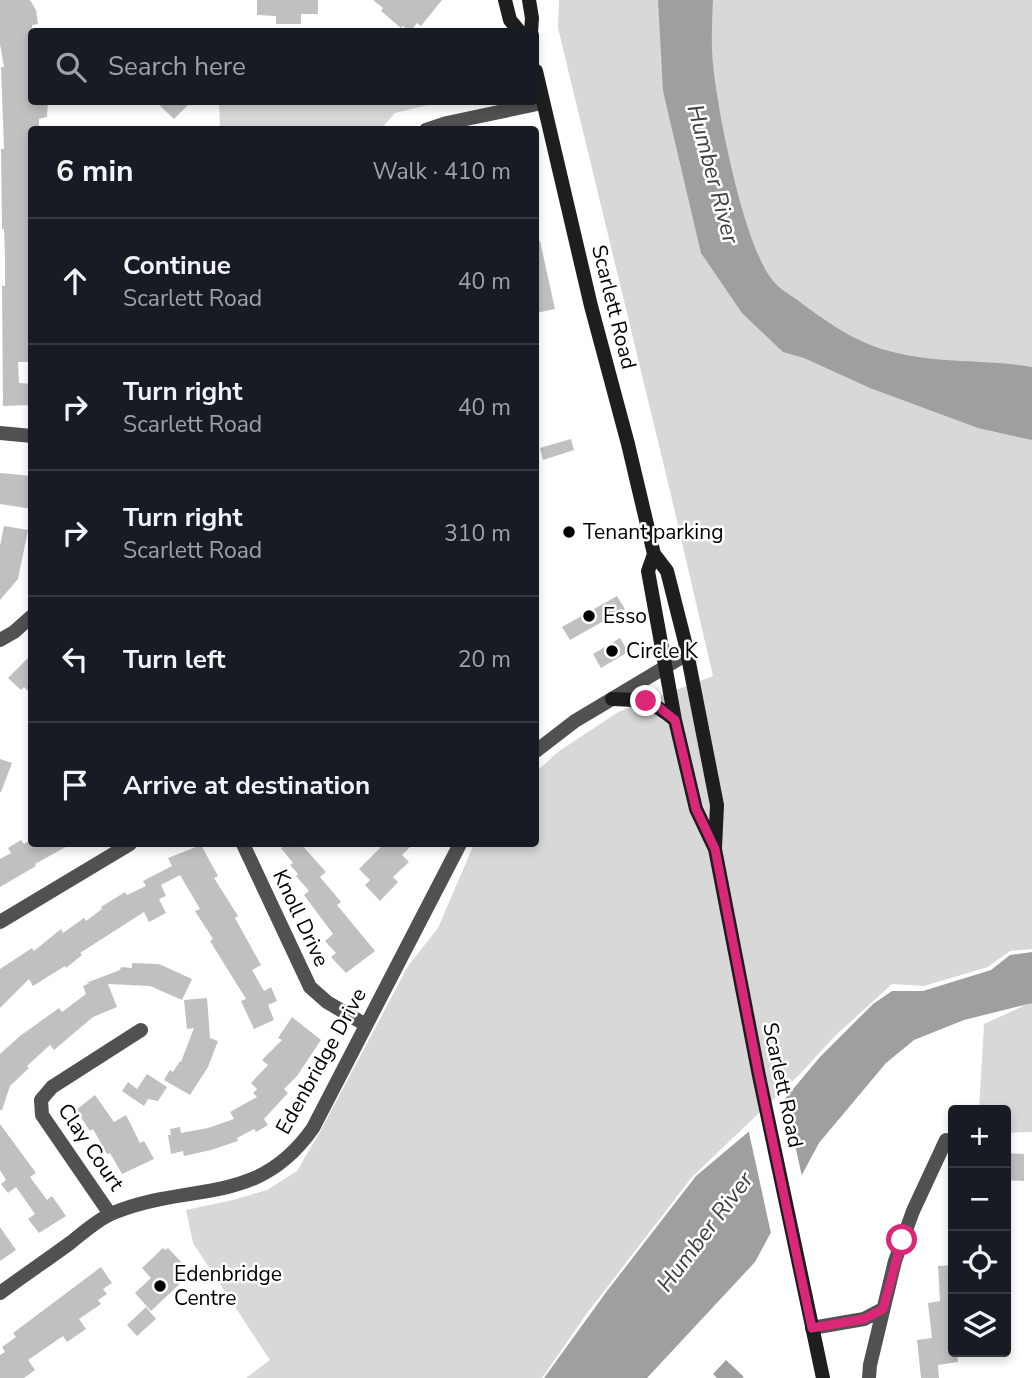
<!DOCTYPE html>
<meta charset="utf-8">
<style>
body{margin:0;font-family:"Nunito Sans",sans-serif;background:#20242c;color:#f1f3f6}
.controls{position:absolute;right:21px;bottom:21px;display:grid;overflow:hidden;border-radius:7px;box-shadow:0 4px 10px #0003}
.controls button{width:63px;height:63px;display:grid;place-items:center;padding:0;border:0;border-bottom:2px solid #363941;background:#171b24;color:#f1f3f6;font:35px sans-serif}
.stop{position:absolute;width:21px;height:21px;margin:-16px;border:5px solid #db2777;border-radius:50%;background:#fff}
.stop.end{background:#db2777;border-color:#fff;box-shadow:0 2px 7px #0008}
.list{margin:0;padding:0;list-style:none}
h2{display:flex;justify-content:space-between;align-items:center;height:91px;margin:0;padding:0 28px;font-size:30px}
h2 small{font-size:23px;font-weight:400;color:#9ea1a6}
.list li{display:grid;grid-template-columns:46px 1fr auto;gap:21px;align-items:center;box-sizing:border-box;height:126px;padding:0 28px;border-top:2px solid #363941}
.list b{display:block;font-size:26px;white-space:nowrap}
.list p{margin:0;font-size:23px;white-space:nowrap;color:#9ea1a6}
.list em{font-size:23px;font-style:normal;color:#9ea1a6}
.icon{flex:none;width:38px;height:38px;fill:none;stroke:currentColor;stroke-width:2;stroke-linecap:round;stroke-linejoin:round}
.map{position:relative;flex:none;width:1032px;height:1378px;overflow:hidden}
.search{position:absolute;background:#171b24;box-shadow:0 4px 10px #0003;left:28px;top:28px;width:511px;height:77px;display:flex;align-items:center;gap:18px;box-sizing:border-box;padding:0 24px;border-radius:7px;color:#9ea1a6;font-size:26px}
.panel{position:absolute;background:#171b24;box-shadow:0 4px 10px #0003;left:28px;top:126px;width:511px;height:721px;border-radius:7px}
.map>svg:first-child{display:block}
.green{fill:#d8d8d8}
.water{fill:#9f9f9f}
.pier{fill:#fff}
.building{fill:#c0c0c0}
.lines{fill:none;stroke-linecap:round;stroke-linejoin:round}
.street{stroke:#515151;stroke-width:14}
.secondary{stroke:#1e1e1e;stroke-width:14}
.route{stroke:#db2777;stroke-width:9}
.poi-dot{fill:#000;stroke:#fff;stroke-width:2.5}
.labels{text-anchor:middle;dominant-baseline:central;stroke-width:5;stroke-linejoin:round;paint-order:stroke}
.street-label{font-size:21px;fill:#000;stroke:#fff}
.poi-label{font-size:21px;fill:#000;stroke:#fff;text-anchor:start}
.water-label{font-size:23px;font-style:italic;fill:#404040;stroke:#fff}
</style>
<div class="map">
<svg width="1032" height="1378" viewBox="0 0 1032 1378">
<rect width="100%" height="100%" fill="#fff"/>
<path class="green" d="M559,0H1032V949L1010,951L988,967L924,986L892,984L835,1036L800,1074L692,1177L585,1316L542,1378H246L270,1360L193,1243L186,1210L233,1200L267,1190L297,1171L322,1128L408,966L438,928L474,844H536V772L559,751L620,711L713,676L670,491L558,28Z
M219,102H426L428,105L395,113L381,129L220,130Z
M1032,1002V1132L1006,1133V1110H979L984,1024Z"/>
<path class="water" d="M658,0H713C712,21 711,43 713,64C717,109 745,253 775,283C781,290 789,294 796,299C824,320 854,342 889,351C936,364 985,359 1032,367V440L978,428L870,388L804,358L783,352L742,313L701,253L663,91Z
M1032,952V1003L964,1020L914,1040L886,1063L819,1143L755,1262L647,1378H544L607,1291L696,1176L778,1107L820,1057L873,1004L892,991H923L991,970L1010,955Z
M726,1360L744,1377L742,1378H717L713,1374Z"/>
<path class="pier" d="M784,1095L803,1181L772,1238L748,1128Z"/>
<path class="building" d="M0,0H30L36,10L38,24L32,25V102H48L47,117L39,119V130H32V362H18L19,383L32,384V405L3,406L2,286H5V256L4,229H2L1,149H4L1,67H4L0,44Z
M257,0H318V14H301V24H276V16L257,15Z
M373,0H442L421,26L417,23L410,32L403,26L401,28L381,11L383,8Z
M156,102H191L174,119Z
M540,241L555,309L536,313V242Z
M571,439L574,450L543,460L540,448Z
M0,473L32,476V509L0,504Z
M4,526L28,530L18,579L0,600V546Z
M617,596L625,609L570,640L562,627Z
M620,638L628,652L601,668L593,654Z
M32,654V694L24,687L21,690L8,678Z
M0,759L12,763L1,792H0Z
M32,839V844H71L35,864L36,866L0,887V859L11,853L8,848L21,840L24,844Z
M287,844H301L326,872L320,877L341,902L337,905L375,951L346,973L331,957L336,953L325,941L333,934L304,895L309,891L296,876L298,874L290,865L293,863L281,848Z
M384,844H413L402,855L409,862L393,877L398,882L380,901L365,885L370,880L359,869Z
M201,845L218,876L214,878L238,916L235,918L261,965L252,970L264,991L271,987L277,1001L268,1005L274,1020L254,1029L241,1001L246,999L210,941L213,939L195,911L200,909L180,875L161,885L166,896L159,899L166,913L149,922L144,912L80,953L82,955L66,968L65,966L33,986L29,979L0,1008V969L32,948L34,951L61,929L63,933L84,918L86,921L102,909L101,907L125,892L127,895L146,886L143,881L172,866L168,858Z
M132,963L159,964L192,979L182,1000L150,986L108,984L117,1007L93,1017L54,1050L50,1045L27,1066L29,1068L10,1086L2,1110H0V1054L20,1036L59,1008L62,1012L86,994L83,986L90,983H86L120,970L121,967L132,968Z
M207,998L210,1038L218,1041L208,1067L190,1095L164,1080L170,1070L173,1072L180,1061L181,1062L194,1028L187,1029L184,1000Z
M292,1017L321,1040L297,1076L284,1089L288,1093L264,1119L268,1125L256,1132L254,1129L237,1138L238,1141L211,1150L184,1156L183,1151L171,1154L168,1135H171L170,1129L180,1127L181,1133L208,1128L234,1119L230,1112L257,1097L253,1093L257,1089L251,1083L268,1065L262,1060L282,1040L278,1038Z
M147,1074L167,1087L158,1101L148,1099L144,1106L122,1091L128,1082L137,1089Z
M95,1095L114,1122L126,1115L140,1143L144,1141L154,1159L122,1174L110,1153L107,1154L93,1129L90,1131L76,1110Z
M0,1124L36,1173L30,1177L47,1200L52,1196L66,1216L39,1233L28,1219L35,1214L16,1187L8,1193L1,1184L6,1180L0,1170Z
M1006,1153L1024,1154V1181L1006,1180Z
M0,1227L16,1250L0,1261Z
M163,1248L165,1250L168,1248L185,1266L178,1272L185,1279L151,1311L135,1293L151,1278L142,1268Z
M953,1265V1352H957L958,1362L938,1365L939,1378H921L917,1340L932,1338L928,1303L940,1301L938,1266Z
M101,1267L112,1283L103,1289L107,1294L98,1300L101,1304L79,1319L86,1329L67,1342L63,1336L28,1360L35,1370L24,1378H0V1355L5,1352L2,1347L16,1337L13,1333Z
M146,1307L156,1319L137,1336L127,1325Z"/>
<g class="lines">
<path class="street" d="M426,130L447,123L542,103
M0,433L32,436
M0,640L14,632L32,616
M536,751L575,721L687,654
M243,844L310,987L327,1002L366,1025
M0,922L130,844
M110,1214L42,1115L41,1100L52,1087L141,1030
M0,1293C23,1276 47,1260 70,1243C83,1233 98,1219 113,1213C191,1181 257,1208 313,1128L460,844
M812,1328L864,1319L883,1309
M869,1378L870,1365L895,1261L913,1211L946,1140"/>
<path class="secondary" d="M505,0L510,20L520,32
M529,0L532,18L531,32
M536,71L591,306L628,444L654,554L667,571L685,642L717,805L715,848
M654,554L648,571L675,720L696,809L715,849L759,1076L823,1378
M612,699C643,700 651,700 675,720"/>
</g>
<g class="lines">
<path class="route" d="M646,701L656,705L675,720L696,809L715,849L759,1076L812,1328L864,1319L883,1309L902,1240"/>
</g>
<g class="poi-dot">
<circle cx="569" cy="532" r="7"/>
<circle cx="589" cy="616" r="7"/>
<circle cx="612" cy="651" r="7"/>
<circle cx="160" cy="1286" r="7"/>
</g>
<g class="labels">
<g class="street-label">
<text transform="translate(614 307) rotate(76)">Scarlett Road</text>
<text transform="translate(301 918) rotate(65)">Knoll Drive</text>
<text transform="translate(321 1061) rotate(-61)">Edenbridge Drive</text>
<text transform="translate(783 1085) rotate(78)">Scarlett Road</text>
<text transform="translate(91 1147) rotate(56)">Clay Court</text>
</g>
<g class="poi-label">
<text x="583" y="532">Tenant parking</text>
<text x="603" y="616">Esso</text>
<text x="626" y="651">Circle K</text>
<text x="174" y="1274">Edenbridge<tspan x="174" dy="24">Centre</tspan></text>
</g>
<g class="water-label">
<text transform="translate(713 174) rotate(75)">Humber River</text>
<text transform="translate(705 1232) rotate(-53)">Humber River</text>
</g>
</g>
</svg>
<div class="controls">
<button>+</button>
<button>−</button>
<button><svg class="icon" aria-label="locate" viewBox="0 0 24 24"><circle cx="12" cy="12" r="6"/><path d="M12 2v4M12 18v4M2 12h4M18 12h4"/></svg></button>
<button><svg class="icon" aria-label="layers" viewBox="0 0 24 24"><path d="M12 4l9 5-9 5-9-5zM3 14l9 5 9-5"/></svg></button>
</div>
<div class="stop" style="left:902px;top:1240px"></div>
<div class="stop end" style="left:646px;top:701px"></div>
<div class="search"><svg class="icon" aria-label="search" viewBox="0 0 24 24"><circle cx="10" cy="10" r="6"/><path d="M15 15l6 6"/></svg>Search here</div>
<section class="panel">
<h2>6 min<small>Walk · 410 m</small></h2>
<ul class="list">
<li><svg class="icon" aria-label="ahead" viewBox="0 0 24 24"><path d="M12 20V5M6 11l6-6 6 6"/></svg><div><b>Continue</b><p>Scarlett Road</p></div><em>40 m</em></li>
<li><svg class="icon" aria-label="right" viewBox="0 0 24 24"><path d="M7 20v-9h11M14 6l5 5-5 5"/></svg><div><b>Turn right</b><p>Scarlett Road</p></div><em>40 m</em></li>
<li><svg class="icon" aria-label="right" viewBox="0 0 24 24"><path d="M7 20v-9h11M14 6l5 5-5 5"/></svg><div><b>Turn right</b><p>Scarlett Road</p></div><em>310 m</em></li>
<li><svg class="icon" aria-label="left" viewBox="0 0 24 24"><path d="M17 20v-9H6M10 6l-5 5 5 5"/></svg><div><b>Turn left</b></div><em>20 m</em></li>
<li><svg class="icon" aria-label="arrive" viewBox="0 0 24 24"><path d="M6 21V4h12l-3 4 3 4H6"/></svg><div><b>Arrive at destination</b></div></li>
</ul>
</section>
</div>
